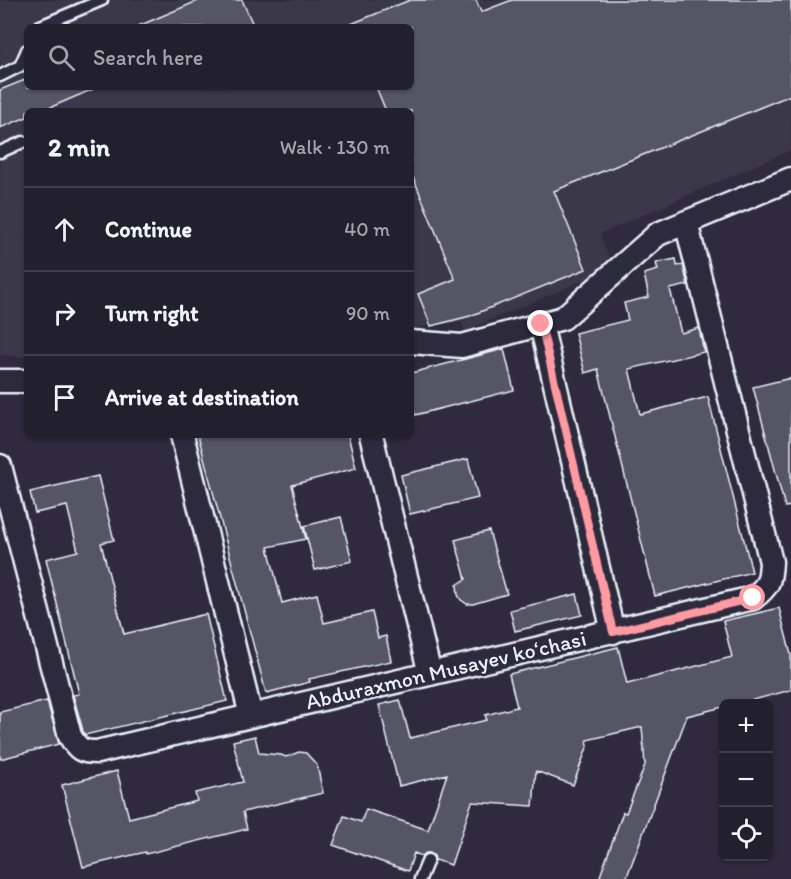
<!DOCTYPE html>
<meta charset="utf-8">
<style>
body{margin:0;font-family:Itim,sans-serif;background:#2b2836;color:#f1f3f6}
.controls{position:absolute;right:18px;bottom:18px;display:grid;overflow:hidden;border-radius:9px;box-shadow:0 2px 4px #0004}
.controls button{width:54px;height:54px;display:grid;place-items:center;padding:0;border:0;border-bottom:2px solid #403e4a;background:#23202e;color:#f1f3f6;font:30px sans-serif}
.stop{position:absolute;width:18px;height:18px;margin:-14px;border:4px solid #ff9aa2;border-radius:50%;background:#fff}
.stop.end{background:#ff9aa2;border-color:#fff;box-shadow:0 2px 6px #0008}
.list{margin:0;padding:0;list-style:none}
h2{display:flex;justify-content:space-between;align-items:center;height:78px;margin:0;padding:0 24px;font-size:26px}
h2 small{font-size:20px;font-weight:400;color:#a3a3aa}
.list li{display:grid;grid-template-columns:39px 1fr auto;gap:18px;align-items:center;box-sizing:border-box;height:84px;padding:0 24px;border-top:2px solid #403e4a}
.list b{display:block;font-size:22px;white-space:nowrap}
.list em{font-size:20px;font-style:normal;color:#a3a3aa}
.icon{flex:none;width:33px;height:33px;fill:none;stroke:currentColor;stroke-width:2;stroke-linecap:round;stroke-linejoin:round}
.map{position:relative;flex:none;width:791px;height:879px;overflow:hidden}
.search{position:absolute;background:#23202e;box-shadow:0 2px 4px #0004;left:24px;top:24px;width:390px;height:66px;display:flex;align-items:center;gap:15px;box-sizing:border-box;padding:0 21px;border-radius:9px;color:#a3a3aa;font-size:22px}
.panel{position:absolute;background:#23202e;box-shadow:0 2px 4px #0004;left:24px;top:108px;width:390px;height:330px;border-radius:9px}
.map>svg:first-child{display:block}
.built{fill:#3b3749;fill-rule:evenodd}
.building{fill:#575565;stroke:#e8f1f8;stroke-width:1.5}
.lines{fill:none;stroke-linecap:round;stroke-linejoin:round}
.service-casing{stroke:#e8f1f8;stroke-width:15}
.minor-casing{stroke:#e8f1f8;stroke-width:27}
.service{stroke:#2f2a3d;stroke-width:10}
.minor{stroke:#2f2a3d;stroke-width:22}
.route{stroke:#ff9aa2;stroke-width:8}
.labels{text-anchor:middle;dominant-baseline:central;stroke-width:5;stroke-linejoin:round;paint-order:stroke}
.street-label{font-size:22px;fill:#e8f1f8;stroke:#2f2a3d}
</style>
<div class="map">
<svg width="791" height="879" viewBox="0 0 791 879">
<rect width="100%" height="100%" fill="#2f2a3d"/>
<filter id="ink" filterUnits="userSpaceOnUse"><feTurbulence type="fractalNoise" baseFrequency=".0167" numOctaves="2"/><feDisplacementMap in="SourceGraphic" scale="12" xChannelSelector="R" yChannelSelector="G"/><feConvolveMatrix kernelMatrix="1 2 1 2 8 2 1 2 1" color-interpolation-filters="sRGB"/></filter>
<g filter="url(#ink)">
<path class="built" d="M0,0H791V150L600,234L613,268L465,331L461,322L411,328V111H27V357L0,355ZM27,27H411V87H27Z"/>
<path class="building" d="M200,0H242L254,27H136Z
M410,0H476L481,12L512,0H791V95L554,191L586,269L470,316L431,326L418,294L455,279L411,172V111H386L376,87H411V27L346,26Z
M27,79V87H98L42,111H27V117L0,128V90Z
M676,259L677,266L683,265L688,285L670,289L681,333L699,328L704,352L629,369L640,414L708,397L752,572L655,596L598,369L585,373L575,333L628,320L624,303L649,297L644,274L658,270L656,263Z
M504,349L514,390L415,415L411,400V373Z
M791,378V506L785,507L753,387Z
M198,435H348L356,468L292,485L306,539L268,547L282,603L317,594L324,623L372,612L378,638L386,636L391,661L309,679L310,682L266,693Z
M468,459L478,498L410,514L401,475Z
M98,476L114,540L101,543L124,634L206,614L227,701L85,735L83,731L73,695L79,694L46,559L78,551L67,506L35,513L30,492Z
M341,517L352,561L315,570L304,526Z
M489,531L507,594L473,604H467L461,600L458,595L457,585L466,579L455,540Z
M577,594L582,615L515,631L510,610Z
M779,608L791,655V690L738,704H723V707L687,716L626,879H599L623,812L626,813L645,765L642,727L587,740L588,745L573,785L536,771L533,806L472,802L451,865L435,860L434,856L430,853H426L422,856L414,853L408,871L333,845L344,816L361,822L366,809L428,830L447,774L399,786L379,705L400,700L410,738L487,720L485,715L517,707L509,674L618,647L627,684L732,657L723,621Z
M47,701L59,744L0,759V712Z
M255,736L259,753L281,755L286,757L299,752L306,753L317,765L323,793L243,812L247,829L146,854L145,852L83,867L62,785L117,771L129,818L197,801L195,793L243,782L233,741Z"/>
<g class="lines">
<defs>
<path id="service" d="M38,27L102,0
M0,76L20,66L27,50
M0,152L23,142
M420,879L428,860"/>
<path id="minor" d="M541,324L613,632
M411,342L462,346L563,318L658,234L791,179
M0,381H27
M182,435L251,716
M371,435L430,674
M0,466L70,736C78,750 82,752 97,752L753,598C769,586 770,581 771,562L686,222"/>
</defs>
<use href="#service" class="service-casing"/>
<use href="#minor" class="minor-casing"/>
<use href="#service" class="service"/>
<use href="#minor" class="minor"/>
</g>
</g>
<g class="lines" filter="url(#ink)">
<path class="route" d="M541,324L613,632L753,598"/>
</g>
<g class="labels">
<g class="street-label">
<text transform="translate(446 670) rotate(-13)">Abduraxmon Musayev koʻchasi</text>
</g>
</g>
</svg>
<div class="controls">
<button>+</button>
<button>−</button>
<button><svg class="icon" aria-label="locate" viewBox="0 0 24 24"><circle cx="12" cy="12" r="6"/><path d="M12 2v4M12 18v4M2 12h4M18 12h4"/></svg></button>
</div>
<div class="stop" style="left:753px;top:598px"></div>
<div class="stop end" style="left:541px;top:324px"></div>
<div class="search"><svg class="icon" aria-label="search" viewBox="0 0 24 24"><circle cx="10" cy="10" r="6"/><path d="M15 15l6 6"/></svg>Search here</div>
<section class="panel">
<h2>2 min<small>Walk · 130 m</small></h2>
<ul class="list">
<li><svg class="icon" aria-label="ahead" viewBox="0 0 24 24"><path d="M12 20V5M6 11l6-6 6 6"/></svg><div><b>Continue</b></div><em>40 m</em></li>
<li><svg class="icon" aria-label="right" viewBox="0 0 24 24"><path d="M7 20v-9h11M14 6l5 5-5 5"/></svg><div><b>Turn right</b></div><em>90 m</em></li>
<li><svg class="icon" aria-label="arrive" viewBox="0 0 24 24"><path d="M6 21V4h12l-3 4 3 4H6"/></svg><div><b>Arrive at destination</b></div></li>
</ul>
</section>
</div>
